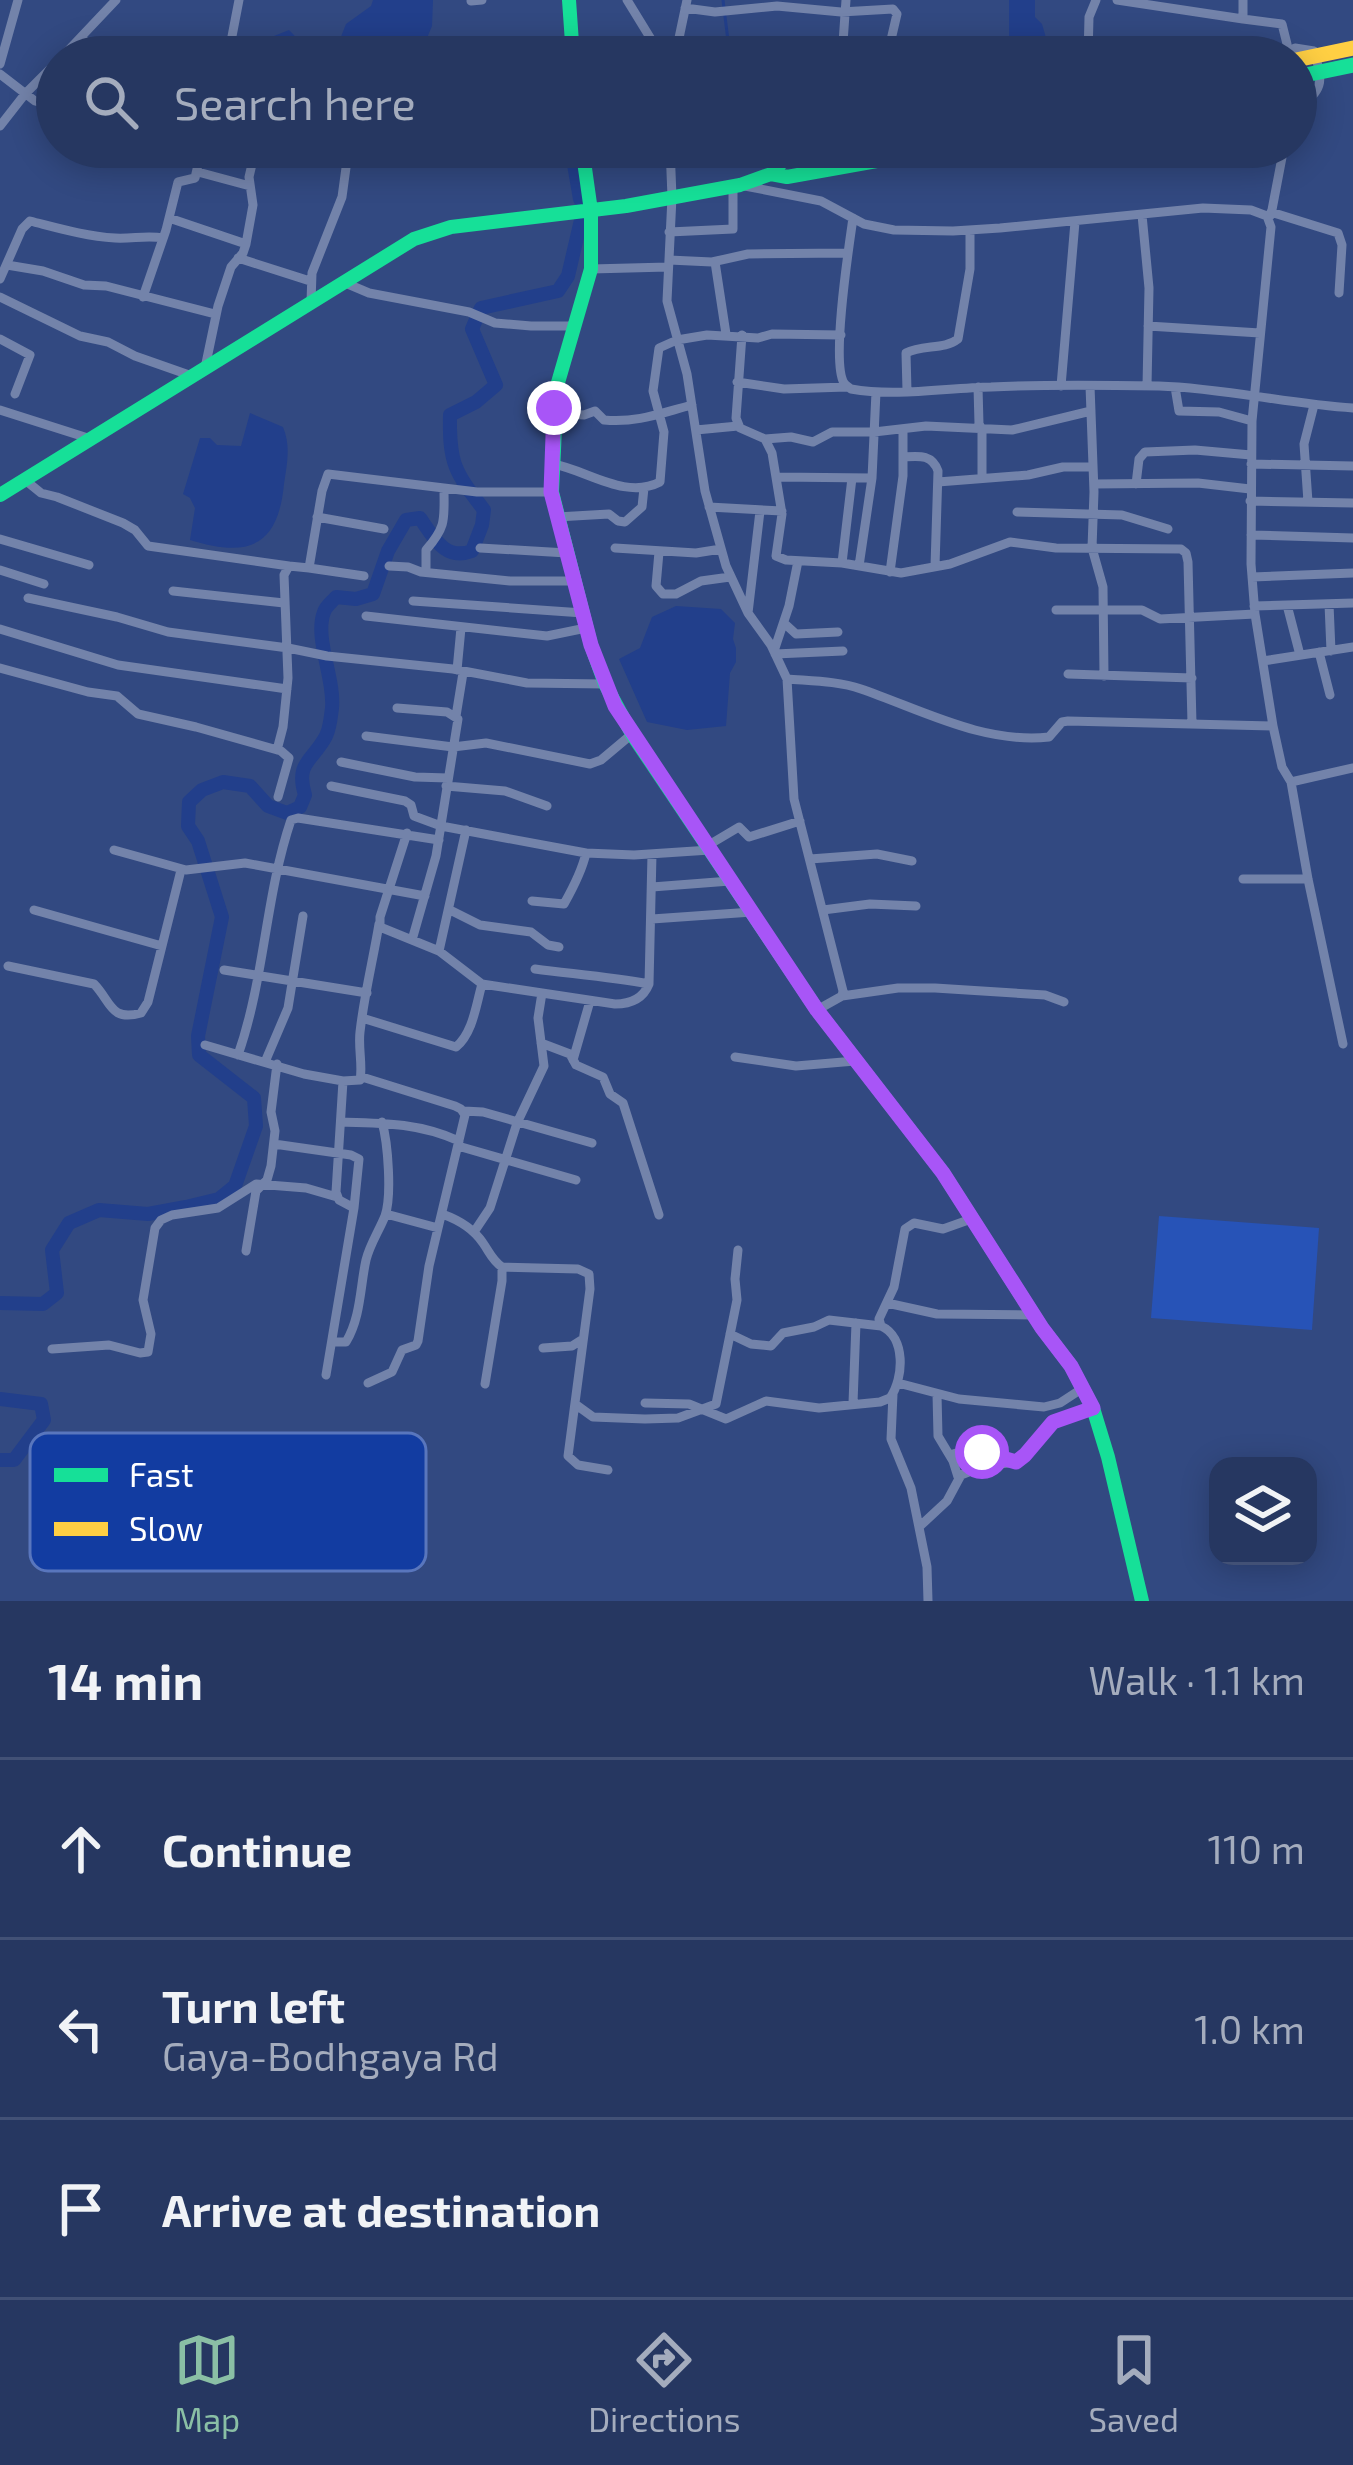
<!DOCTYPE html>
<meta charset="utf-8">
<style>
body{margin:0;font-family:"Exo 2",sans-serif;background:#2e3f67;color:#f1f3f6}
.controls{position:absolute;right:36px;bottom:36px;display:grid;overflow:hidden;border-radius:24px;box-shadow:0 6px 30px #0003}
.controls button{width:108px;height:108px;display:grid;place-items:center;padding:0;border:0;border-bottom:3px solid #425176;background:#263761;color:#f1f3f6;font:60px sans-serif}
.stop{position:absolute;width:36px;height:36px;margin:-27px;border:9px solid #a855f7;border-radius:50%;background:#fff}
.stop.end{background:#a855f7;border-color:#fff;box-shadow:0 3px 12px #0008}
.list{margin:0;padding:0;list-style:none}
h2{display:flex;justify-content:space-between;align-items:center;height:156px;margin:0;padding:0 48px;font-size:51px}
h2 small{font-size:39px;font-weight:400;color:#a4acbd}
.list li{display:grid;grid-template-columns:78px 1fr auto;gap:36px;align-items:center;box-sizing:border-box;height:180px;padding:0 48px;border-top:3px solid #425176}
.list b{display:block;font-size:45px;white-space:nowrap}
.list p{margin:0;font-size:39px;white-space:nowrap;color:#a4acbd}
.list em{font-size:39px;font-style:normal;color:#a4acbd}
.icon{flex:none;width:66px;height:66px;fill:none;stroke:currentColor;stroke-width:2;stroke-linecap:round;stroke-linejoin:round}
.map{position:relative;flex:none;width:1353px;height:1601px;overflow:hidden}
.search{position:absolute;background:#263761;box-shadow:0 6px 30px #0003;left:36px;right:36px;top:36px;height:132px;display:flex;align-items:center;gap:30px;box-sizing:border-box;padding:0 42px;border-radius:66px;color:#a4acbd;font-size:45px}
.sheet{height:696px;background:#263761}
nav{display:flex;justify-content:space-around;align-items:center;box-sizing:border-box;height:168px;border-top:3px solid #425176;background:#263761;font-size:33px;color:#a4acbd}
nav a{display:grid;justify-items:center;gap:6px}
nav .on{color:#8abfa5}
.map>svg:first-child{display:block}
.green{fill:#2753b7}
.water{fill:#223f8b}
.lines{fill:none;stroke-linecap:round;stroke-linejoin:round}
.stream{stroke:#223f8b;stroke-width:3}
.river{stroke:#223f8b;stroke-width:14}
.street{stroke:#7383aa;stroke-width:9}
.fast{stroke:#16e098;stroke-width:14}
.fast-bridge{stroke:#16e098;stroke-width:15}
.slow-bridge{stroke:#ffcf43;stroke-width:15}
.route{stroke:#a855f7;stroke-width:15}
.key{fill:#123ca1;stroke:#5976bd;stroke-width:3}
.key-label{font-size:33px;fill:#fff}
</style>
<div class="map">
<svg width="1353" height="1601" viewBox="0 0 1353 1601">
<rect width="100%" height="100%" fill="#324981"/>
<path class="green" d="M1159,1216L1319,1228L1312,1330L1151,1318Z"/>
<path class="water" d="M373,0H433L432,26L419,57H265L269,38L289,30C304,46 313,50 335,52L346,24L371,6Z
M1009,0H1035V17L1042,24L1047,41L1033,57H1009Z
M250,413L283,427C291,446 287,464 284,484C278,547 248,558 190,540L195,508L190,498L183,494L200,438H210L217,445L241,446Z
M676,606L721,609L735,623L733,639L736,648V662L730,673L726,726L687,730L647,722L619,659L640,648L652,617Z"/>
<g class="lines">
<path class="stream" d="M723,0L730,57"/>
<path class="river" d="M571,147L580,199
M0,1303L43,1304L57,1293L52,1250L69,1223L99,1210L148,1214L186,1207L219,1199L235,1186L256,1126L254,1098L199,1055L198,1036L222,917L198,841L188,826L189,802L202,790L223,782L250,786L268,806L287,813L300,807L305,795C295,762 313,761 326,736C330,728 331,716 332,708C335,679 314,638 324,612C326,606 332,602 336,597L356,599L373,594L388,551L406,520L420,518C434,538 445,561 472,551L482,525L484,510C455,472 449,464 450,415L476,402L496,385L472,329L481,308L558,291L568,276L581,220
M0,1399L41,1404L44,1420L14,1460H0"/>
<path class="street" d="M627,0L662,57
M1117,0L1243,19
M1243,0V19L1282,24L1287,44L1285,53L1278,57
M471,1L482,0
M685,8L715,12L777,6L841,12L893,9L897,14L887,57
M81,39L113,57
M1285,53L1295,48L1314,51C1324,85 1323,88 1296,111
M62,57L116,0
M228,57L239,0
M450,57L452,55
M675,57L687,0
M842,57L846,0
M1088,57L1089,17L1096,0
M0,64L18,0
M0,74L35,101L57,107
M0,126L25,94L57,62
M292,147L327,154L348,153
M670,147L672,197L667,301L687,374L705,491L726,566L748,613L771,645L787,679C811,681 838,681 861,689C922,710 983,744 1049,737L1062,722L1068,721L1273,726
M198,172L250,186
M745,186L821,201L864,224L894,230L953,231L1000,228L1203,208L1251,210L1267,216L1271,227L1252,421L1251,564L1255,614L1273,726L1282,767L1291,782L1308,879L1343,1044
M1271,212L1338,233L1342,245L1339,293
M1142,215L1149,288L1147,386
M1271,215L1284,147
M169,218L246,244
M853,218C849,246 831,362 844,383C846,386 849,387 851,389C896,397 945,388 991,387C1046,384 1103,385 1159,386C1224,388 1288,404 1353,408
M669,232L733,229V186
M238,258L310,281
M669,260L712,262L748,254L847,253
M715,262L726,334
M7,265L43,271L84,285L106,286L215,314
M591,269L668,267
M0,279L22,229L30,221C58,228 85,236 115,238C132,239 147,235 163,238
M343,282L369,293L469,312L495,323L531,326H574
M0,297L80,336L108,342L135,356L192,376
M143,297L166,230L178,182L195,178L202,147
M311,302L312,273L342,197L348,153L351,151L378,147
M1148,326L1260,333
M742,335L736,418L740,428L765,439L772,453L782,514L776,556L786,560L842,563L901,573L950,564L1010,542L1056,548L1181,549L1186,553L1188,562L1192,724
M0,339L30,355L15,394
M205,368L218,306L231,267L243,253L246,244L253,205L249,177L256,147
M737,382L784,389L847,387
M1061,386L1075,222
M1090,386L1094,492L1092,548L1103,587L1104,676
M978,387L979,424L982,429V478
M1175,387L1179,411L1219,412L1252,421
M907,391L906,353C922,344 944,350 958,339L970,269V231
M0,410L91,439
M554,413L584,415L595,411L604,420C638,423 661,413 692,405
M696,430L738,426
M765,439L791,437L813,442L832,432H874L926,426L1012,430L1091,411
M904,457C919,456 932,454 938,471L935,566
M553,464C587,470 625,500 660,482L664,432L653,391L659,348L677,340L707,335L758,338L772,334L841,335
M1251,464L1353,466
M777,477L872,478
M25,480L41,493L57,497L123,523L135,530L148,546L289,566
M938,482L1028,475L1063,467H1093
M1094,484L1198,483L1250,489
M1136,484L1139,459L1145,452L1195,450L1251,455
M1250,501L1353,503
M1308,502L1304,444L1314,405
M709,507L782,511
M1017,512L1122,515L1168,529
M317,517L384,529
M557,517L609,514L618,521L625,522L642,507L644,488
M1251,535L1353,538
M0,539L89,565
M480,548L567,553
M615,548L696,553L721,549
M659,552L656,586L663,594H676L701,581L730,577
M842,563L852,478
M389,566L408,567L421,572L510,581H575
M859,566L872,478L876,392
M309,568L364,576
M0,570L44,584
M426,572V550C447,526 444,519 444,488
M890,572L903,476V429
M1252,577L1353,573
M173,591L284,603
M28,598L117,617L168,632L288,648L327,656L453,669L527,683L605,684
M413,601L583,613
M1329,604L1331,651
M1287,605L1300,655
M1254,606L1353,603
M1056,610H1142L1160,619L1255,614
M748,613L760,511
M366,616L547,636L586,628
M784,623L796,634L838,632
M0,629L118,665L287,689
M774,651L789,606L798,561
M1319,652L1330,695
M775,654L843,651
M1263,661L1353,647
M0,668L88,692L117,696L138,714L196,727L281,751L289,758L278,797
M457,670L461,628
M1068,674L1192,678
M787,679L794,799L843,991L842,996L817,1010
M397,708L447,712L458,719L436,856L412,940
M456,716L463,673
M366,736L453,747L486,743L590,764L601,760L632,734
M277,750L283,727L288,678L284,575L289,566L309,568L322,491L328,474L477,492H552
M341,762L415,777L448,778
M1291,782L1353,768
M331,786L405,801L411,805L414,816L441,826L586,853L634,855L710,850
M446,786L505,791L547,806
M407,833L380,917V927L439,951L482,984L615,1004C631,1004 643,999 649,984L652,854
M707,846L739,827L749,837L800,821
M114,850L186,870L245,863L425,896
M810,859L877,854L912,861
M1243,879H1308
M652,887L730,881
M532,901L564,904C573,888 582,871 586,853
M34,910L162,946
M450,910L480,925L531,932L548,945L559,947
M823,910L870,904L916,906
M652,919L752,912
M439,951L466,830
M8,966L94,984C111,1001 110,1022 141,1013L148,1002L181,870
M535,969C573,974 611,977 649,984
M224,970L367,993
M842,996L898,988H935L1045,995L1064,1002
M362,1018L456,1047C473,1033 476,1005 482,984
M541,1043L570,1054L576,1065L603,1077L610,1094L623,1103L659,1215
M205,1045L304,1074L343,1081L360,1080C363,1066 358,1048 360,1032C364,996 373,960 379,924
M238,1055C265,978 265,897 291,820L298,818L439,840
M735,1057L796,1066L855,1061
M573,1060L590,1001
M265,1062L288,1008L303,916
M362,1077L455,1106L461,1109L465,1115L429,1266L418,1341L416,1345L402,1350L392,1372L368,1383
M343,1081L336,1192L339,1200L354,1208
M464,1111L483,1112L592,1143
M341,1122C383,1123 420,1123 459,1141
M274,1144L351,1155L359,1159L354,1208L326,1375
M458,1146L576,1180
M386,1214L438,1228
M442,1214C459,1220 473,1228 483,1243C490,1253 492,1260 502,1267V1281L485,1384
M474,1232L490,1208L517,1123L544,1066L538,1018L542,993
M246,1251L256,1191L267,1180L271,1166L275,1131L271,1112L277,1064
M502,1267L578,1269L589,1274L590,1289L568,1456L578,1465L608,1470
M887,1303L937,1314L1034,1315
M730,1334L751,1344L771,1346L783,1333L814,1327L829,1320L881,1326
M332,1342H346C361,1317 360,1287 366,1260C370,1244 379,1231 385,1216C392,1196 388,1143 382,1122
M543,1348L572,1346L583,1339
M52,1349L109,1345L140,1353L148,1352L151,1334L143,1300L155,1228L161,1220L172,1215L218,1208L256,1184L306,1188L337,1197
M898,1383L959,1399L1044,1407L1060,1403L1083,1388
M893,1394L891,1439L911,1488L927,1567L928,1601
M937,1394L938,1436L953,1461L958,1477
M645,1403L689,1404L726,1419L766,1401L819,1408L880,1402L890,1398C904,1378 906,1337 881,1326L879,1319L894,1287L905,1229L914,1223L943,1229L974,1218
M853,1403L856,1323
M575,1404L593,1417L645,1419L678,1418L716,1404L737,1300L735,1279L738,1250
M950,1455L972,1448L1007,1459
M919,1527L947,1501L961,1475L984,1466L1016,1462L1026,1455L1053,1422L1093,1408"/>
<path class="fast" d="M569,0L573,57
M582,147L591,211V269L557,386L552,492L591,645L605,684L632,734L817,1010L943,1173L1042,1328L1071,1366L1093,1408L1108,1457L1142,1601
M771,174L783,161L854,147
M0,495L414,239L451,227L626,206L740,185L771,174L787,177L955,147"/>
<path class="fast-bridge" d="M1296,77L1353,65"/>
<path class="slow-bridge" d="M1296,60L1353,48"/>
</g>
<g class="lines">
<path class="route" d="M554,408L551,492L591,645L615,706L817,1010L943,1173L1042,1328L1071,1366L1093,1408L1053,1422L1025,1455L1016,1462L982,1452"/>
</g>
<rect x="30" y="1433" width="396" height="138" rx="18" class="key"/>
<rect x="54" y="1468" width="54" height="14" fill="#16e098"/>
<rect x="54" y="1522" width="54" height="14" fill="#ffcf43"/>
<g class="key-label">
<text x="129" y="1487">Fast</text>
<text x="129" y="1541">Slow</text>
</g>
</svg>
<div class="controls">
<button><svg class="icon" aria-label="layers" viewBox="0 0 24 24"><path d="M12 4l9 5-9 5-9-5zM3 14l9 5 9-5"/></svg></button>
</div>
<div class="stop" style="left:982px;top:1452px"></div>
<div class="stop end" style="left:554px;top:408px"></div>
<div class="search"><svg class="icon" aria-label="search" viewBox="0 0 24 24"><circle cx="10" cy="10" r="6"/><path d="M15 15l6 6"/></svg>Search here</div>
</div>
<section class="sheet">
<h2>14 min<small>Walk · 1.1 km</small></h2>
<ul class="list">
<li><svg class="icon" aria-label="ahead" viewBox="0 0 24 24"><path d="M12 20V5M6 11l6-6 6 6"/></svg><div><b>Continue</b></div><em>110 m</em></li>
<li><svg class="icon" aria-label="left" viewBox="0 0 24 24"><path d="M17 20v-9H6M10 6l-5 5 5 5"/></svg><div><b>Turn left</b><p>Gaya-Bodhgaya Rd</p></div><em>1.0 km</em></li>
<li><svg class="icon" aria-label="arrive" viewBox="0 0 24 24"><path d="M6 21V4h12l-3 4 3 4H6"/></svg><div><b>Arrive at destination</b></div></li>
</ul>
</section>
<nav>
<a class="on"><svg class="icon" aria-label="map" viewBox="0 0 24 24"><path d="M3 6l6-2 6 2 6-2v14l-6 2-6-2-6 2zM9 4v14M15 6v14"/></svg>Map</a>
<a><svg class="icon" aria-label="directions" viewBox="0 0 24 24"><path d="M12 3l9 9-9 9-9-9zM9 14v-3h6M13 9l2 2-2 2"/></svg>Directions</a>
<a><svg class="icon" aria-label="saved" viewBox="0 0 24 24"><path d="M7 4h10v16l-5-4-5 4z"/></svg>Saved</a>
</nav>
